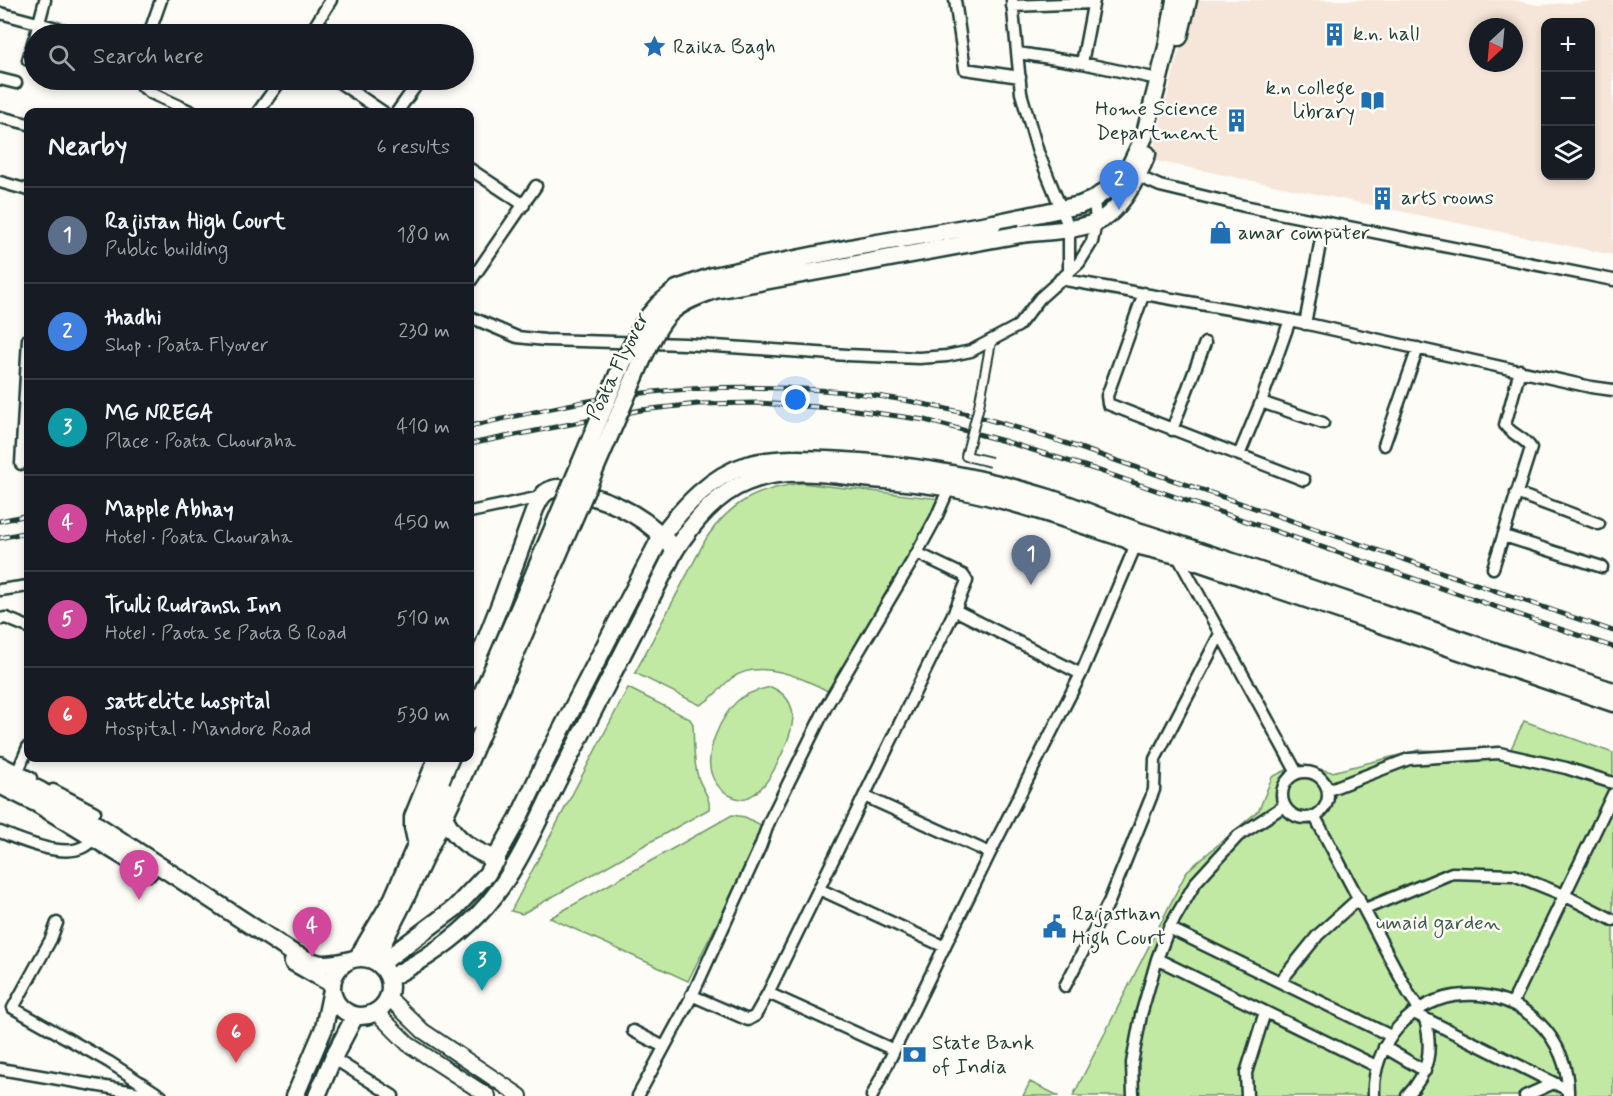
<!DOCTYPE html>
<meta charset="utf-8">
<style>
body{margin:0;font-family:Mynerve,sans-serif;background:#20242c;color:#f1f3f6}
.controls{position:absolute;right:18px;top:18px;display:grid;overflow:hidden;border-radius:12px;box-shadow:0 3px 9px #0003}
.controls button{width:54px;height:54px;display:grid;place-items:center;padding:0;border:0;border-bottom:2px solid #363941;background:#171b24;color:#f1f3f6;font:30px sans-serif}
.compass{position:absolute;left:1469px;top:18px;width:54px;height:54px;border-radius:50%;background:#171b24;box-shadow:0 3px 9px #0003;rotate:206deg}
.you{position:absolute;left:796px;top:400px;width:21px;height:21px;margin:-15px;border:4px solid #fff;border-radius:50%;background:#1a73e8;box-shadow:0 0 0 9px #1a73e833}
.badge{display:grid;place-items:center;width:39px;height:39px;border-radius:50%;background:#8c9099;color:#fff;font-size:20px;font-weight:700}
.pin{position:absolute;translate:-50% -50px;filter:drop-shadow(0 2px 3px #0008)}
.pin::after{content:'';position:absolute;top:32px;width:21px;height:18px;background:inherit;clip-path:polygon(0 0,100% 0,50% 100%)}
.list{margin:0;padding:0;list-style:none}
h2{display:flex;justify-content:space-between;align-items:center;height:78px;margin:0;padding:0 24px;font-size:26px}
h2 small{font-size:20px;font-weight:400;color:#9ea1a6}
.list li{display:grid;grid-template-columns:39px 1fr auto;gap:18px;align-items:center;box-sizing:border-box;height:96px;padding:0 24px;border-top:2px solid #363941}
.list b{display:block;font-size:22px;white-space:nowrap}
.list p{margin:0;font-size:20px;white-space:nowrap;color:#9ea1a6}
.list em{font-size:20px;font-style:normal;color:#9ea1a6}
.icon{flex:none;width:33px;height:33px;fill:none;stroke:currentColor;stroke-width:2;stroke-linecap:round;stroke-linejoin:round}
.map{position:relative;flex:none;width:1613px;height:1096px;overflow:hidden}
.search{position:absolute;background:#171b24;box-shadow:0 3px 9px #0003;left:24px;top:24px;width:450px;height:66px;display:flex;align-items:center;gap:15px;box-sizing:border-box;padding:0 21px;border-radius:33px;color:#9ea1a6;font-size:22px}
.panel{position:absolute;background:#171b24;box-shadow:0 3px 9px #0003;left:24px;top:108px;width:450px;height:654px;border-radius:12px}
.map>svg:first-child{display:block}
.built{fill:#f5e6d9;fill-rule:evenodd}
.green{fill:#c2e9a3;stroke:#70936c;stroke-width:1.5}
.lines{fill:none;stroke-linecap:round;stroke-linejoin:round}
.pedestrian-casing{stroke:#1f3d34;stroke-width:12}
.minor-casing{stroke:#1f3d34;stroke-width:15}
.tertiary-casing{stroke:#1f3d34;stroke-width:18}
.primary-casing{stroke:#1f3d34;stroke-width:21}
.trunk-casing{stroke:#1f3d34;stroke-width:21}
.pedestrian{stroke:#fdfcf7;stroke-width:8}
.minor{stroke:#fdfcf7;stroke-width:10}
.tertiary{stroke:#fdfcf7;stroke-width:14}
.primary{stroke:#fdfcf7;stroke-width:16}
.trunk{stroke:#fdfcf7;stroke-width:16}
.rail-casing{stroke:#1f3d34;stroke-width:5}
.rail{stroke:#fdfcf7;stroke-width:3;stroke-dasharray:9;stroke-linecap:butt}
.pedestrian-bridge-casing{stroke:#1f3d34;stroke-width:12;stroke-linecap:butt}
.trunk-bridge-casing{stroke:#1f3d34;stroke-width:21;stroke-linecap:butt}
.pedestrian-bridge{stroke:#fdfcf7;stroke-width:8}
.trunk-bridge{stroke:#fdfcf7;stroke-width:16}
.labels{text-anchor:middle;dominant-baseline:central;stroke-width:5;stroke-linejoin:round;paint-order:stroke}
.poi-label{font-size:21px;fill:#1f3d34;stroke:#fdfcf7;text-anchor:start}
.street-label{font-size:21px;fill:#1f3d34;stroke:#fdfcf7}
.park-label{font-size:21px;fill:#405f4a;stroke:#fdfcf7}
</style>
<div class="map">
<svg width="1613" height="1096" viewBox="0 0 1613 1096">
<rect width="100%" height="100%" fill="#fdfcf7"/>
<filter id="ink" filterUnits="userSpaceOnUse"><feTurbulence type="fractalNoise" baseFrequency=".0167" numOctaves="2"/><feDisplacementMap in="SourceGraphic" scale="12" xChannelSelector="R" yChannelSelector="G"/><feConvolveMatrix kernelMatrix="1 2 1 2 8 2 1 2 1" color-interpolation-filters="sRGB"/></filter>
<g filter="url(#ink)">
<path class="built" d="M1192,0H1512L1539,5L1613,0V255L1151,160ZM1546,22H1590V176H1546ZM1478,27H1514V63H1478Z"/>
<path class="green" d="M801,483L941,499L830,692C803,678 761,658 732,678C720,687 713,699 700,705L635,673L707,537C732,501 758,489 801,483Z
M771,687C805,702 792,733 780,758C774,771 763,791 749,797C736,803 720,791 714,780C701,757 721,713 741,698C750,692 761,689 771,687Z
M628,688L690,719L693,724C694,742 693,760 698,777C701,788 711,797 709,809L522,914L511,911Z
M1524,721L1613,753V1096H1073L1187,871L1259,810L1272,777L1298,764L1332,772L1419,750L1509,753Z
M732,815L745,817L765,827L688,981L550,918Z
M1030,1082L1059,1096H1023Z"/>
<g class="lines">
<defs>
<path id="pedestrian" d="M979,406L991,342"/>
<path id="minor" d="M955,0L965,69L1020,77
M1012,0L1021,93L1038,152L1069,228V271
M1012,6L1093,3
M0,13L79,34
M36,34L45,0
M149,34L161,0
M310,34L331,0
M1018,53L1082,63L1158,79
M28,60L34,39
M1082,63L1094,0
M0,79L16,83
M138,80L140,85L151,93L192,112
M336,80L383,112
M258,112L281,80
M397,112L420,80
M0,117L28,124
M470,169L524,205
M1133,174L1160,186L1244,206L1613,280
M0,182L28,190
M1060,279L1290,320L1591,387L1613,390
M470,282L536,186
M1144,293L1107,396L1108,404L1304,480
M470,317L517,337L545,340L685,344L847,355L919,358L947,356L971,351L1018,326L1040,298L1079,263L1092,242L1096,222L1094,199
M1305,324L1324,223
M1261,402L1323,423
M1172,430L1205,343
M1384,445L1418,348
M1239,455L1261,402L1290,320
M21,464L28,339
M1516,493L1599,524
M470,512L541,497
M1504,536L1602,567
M1177,555L1297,773
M1493,568L1531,448C1525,438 1512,435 1505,425L1520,370
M0,590L28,586
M955,610L1081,674
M0,619L6,618L28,627
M0,762L31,778
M18,771L28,747
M1282 795a23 23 0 1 1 46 0a23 23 0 1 1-46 0Z
M53,790L95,812
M1328,790L1409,759L1499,753L1566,768L1613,783
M864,796L990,853
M1315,817L1409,994L1420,1010
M0,832C24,841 79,867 95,835
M819,889L945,947
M1365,909L1452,873L1514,875L1564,895L1613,920
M57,923L51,939L13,1008L109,1062L161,1096
M1169,928L1391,1036
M1157,959L1376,1066
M1280,982L1318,935L1359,898
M1065,986L1109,902L1154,790L1155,759L1220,634
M768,993L894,1050
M691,995L748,1020L755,1016L768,993L955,610L967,581L963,575L917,553
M1512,1004L1613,794
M1414,1013L1568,1090
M633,1031L664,1047
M1384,1047L1425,1071
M333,1058L393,1096
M0,1069L158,1096
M638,1096L692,996L760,847L769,822L827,705L917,553L936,518L949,488
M872,1096L990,853L1081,674L1137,542
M1133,1096L1132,1063L1141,1015L1157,959L1169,928L1196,882L1238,836L1284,806
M1247,1096L1246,1073L1265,1012
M1374,1096C1371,1045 1412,997 1464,995C1522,991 1570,1038 1568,1096
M1407,1096C1429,1073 1433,1050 1425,1019
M1525,1096L1554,1083"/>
<path id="tertiary" d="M389,998L423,1031L520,1096
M376,1012L408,1044L488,1096"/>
<path id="primary" d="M0,771L41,791L97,825L293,953C316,964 320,967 346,961
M0,785L36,803L149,872
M293,962L332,984
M380,964L455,908L487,874L519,817L550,752L662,535C684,506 711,476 747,465C779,456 812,459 844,461C914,465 981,477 1049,498C1081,508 1112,523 1144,533C1301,583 1456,640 1613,691
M389,978C421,962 454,940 478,915C516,876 537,821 561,774C599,699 638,625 675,550C693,523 716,494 747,482C783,467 826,473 864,478C893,481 922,483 950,488C1010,499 1068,520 1126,539L1136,545L1177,555L1613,703"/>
<path id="trunk" d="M1179,37L1188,0
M994,223L1080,205L1094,199L1108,189L1127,172L1144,137L1167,47L1175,0
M1021,234C1045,231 1072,231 1094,223C1119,214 1138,177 1147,154
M470,680L502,599L535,509C539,501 542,492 553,489C561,486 571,491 580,493C619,503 649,519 675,550
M444,817C456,841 473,850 497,860
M417,845L413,827V817L437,758
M358,957L393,898L454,758
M332 987a29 29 0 1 1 58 0a29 29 0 1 1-58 0Z
M374,960L403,903L458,787
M295,1096L324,1028L332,990
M317,1096L333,1058L355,1016"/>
</defs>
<use href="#pedestrian" class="pedestrian-casing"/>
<use href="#minor" class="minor-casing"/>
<use href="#tertiary" class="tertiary-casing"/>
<use href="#primary" class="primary-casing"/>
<use href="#trunk" class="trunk-casing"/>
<use href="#pedestrian" class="pedestrian"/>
<use href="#minor" class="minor"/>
<use href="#tertiary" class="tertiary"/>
<use href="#primary" class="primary"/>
<use href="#trunk" class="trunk"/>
<defs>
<path id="rail" d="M470,426C527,414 585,399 643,393C732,383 842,386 928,405C979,415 1028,431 1077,447L1613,631
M470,444L641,410L698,404L759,403L848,409L925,420L1004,441L1097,470L1613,647
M0,521L28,515
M0,538L28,532"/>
</defs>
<use href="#rail" class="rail-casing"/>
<use href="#rail" class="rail"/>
<defs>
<path id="pedestrian-bridge" d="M979,406L966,456L991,462"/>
<path id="trunk-bridge" d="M470,721L528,588L623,362L646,319L659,304L677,289L713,276L860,246L994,223
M458,787L643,358C664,315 668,306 715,290L1021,234"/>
</defs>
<use href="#pedestrian-bridge" class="pedestrian-bridge-casing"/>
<use href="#trunk-bridge" class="trunk-bridge-casing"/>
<use href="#pedestrian-bridge" class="pedestrian-bridge"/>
<use href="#trunk-bridge" class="trunk-bridge"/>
</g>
</g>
<defs>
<symbol id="building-bare" viewBox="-9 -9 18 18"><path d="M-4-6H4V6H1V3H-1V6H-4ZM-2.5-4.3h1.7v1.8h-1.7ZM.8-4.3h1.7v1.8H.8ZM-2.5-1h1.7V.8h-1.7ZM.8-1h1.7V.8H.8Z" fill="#1f6fb2" stroke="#fdfcf7" stroke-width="2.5" paint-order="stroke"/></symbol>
<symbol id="sight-bare" viewBox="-9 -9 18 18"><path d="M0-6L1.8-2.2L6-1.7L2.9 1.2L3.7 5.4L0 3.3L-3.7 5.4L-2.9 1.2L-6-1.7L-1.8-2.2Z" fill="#1f6fb2" stroke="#fdfcf7" stroke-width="2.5" paint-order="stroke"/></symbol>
<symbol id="library-bare" viewBox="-9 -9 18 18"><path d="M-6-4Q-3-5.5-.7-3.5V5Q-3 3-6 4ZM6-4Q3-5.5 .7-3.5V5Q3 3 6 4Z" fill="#1f6fb2" stroke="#fdfcf7" stroke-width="2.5" paint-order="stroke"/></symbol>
<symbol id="shop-bare" viewBox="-9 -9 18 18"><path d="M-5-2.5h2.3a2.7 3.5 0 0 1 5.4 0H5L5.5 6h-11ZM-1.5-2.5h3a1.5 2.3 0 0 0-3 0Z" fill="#1f6fb2" stroke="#fdfcf7" stroke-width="2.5" paint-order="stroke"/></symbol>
<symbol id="civic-bare" viewBox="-9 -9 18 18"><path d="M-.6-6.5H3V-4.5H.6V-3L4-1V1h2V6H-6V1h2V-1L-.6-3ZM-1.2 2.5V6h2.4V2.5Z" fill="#1f6fb2" stroke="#fdfcf7" stroke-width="2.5" paint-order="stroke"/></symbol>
<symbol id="bank-bare" viewBox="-9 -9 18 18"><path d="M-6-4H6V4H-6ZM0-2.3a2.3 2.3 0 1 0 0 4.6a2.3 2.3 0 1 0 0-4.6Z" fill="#1f6fb2" stroke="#fdfcf7" stroke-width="2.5" paint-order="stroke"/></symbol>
</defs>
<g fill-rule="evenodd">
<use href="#building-bare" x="1318" y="18" width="33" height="33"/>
<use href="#sight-bare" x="638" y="30" width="33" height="33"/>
<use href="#library-bare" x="1356" y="84" width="33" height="33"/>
<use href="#building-bare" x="1220" y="104" width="33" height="33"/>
<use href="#building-bare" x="1366" y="182" width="33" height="33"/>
<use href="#shop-bare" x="1204" y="216" width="33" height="33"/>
<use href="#civic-bare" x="1038" y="910" width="33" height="33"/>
<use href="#bank-bare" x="898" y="1038" width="33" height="33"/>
</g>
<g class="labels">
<g class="poi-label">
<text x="1353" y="34">k.n. hall</text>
<text x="673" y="47">Raika Bagh</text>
<text x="1355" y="88" text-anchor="end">k.n college<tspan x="1355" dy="24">library</tspan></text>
<text x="1218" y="109" text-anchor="end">Home Science<tspan x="1218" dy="24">Department</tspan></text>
<text x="1401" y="198">arts rooms</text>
<text x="1238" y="233">amar computer</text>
<text x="1072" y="914">Rajasthan<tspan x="1072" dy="24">High Court</tspan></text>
<text x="932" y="1043">State Bank<tspan x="932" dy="24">of India</tspan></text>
</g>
<g class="street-label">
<text transform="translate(618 366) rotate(-64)">Poata Flyover</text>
</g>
<g class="park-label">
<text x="1438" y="923">umaid garden</text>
</g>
</g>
</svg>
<div class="controls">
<button>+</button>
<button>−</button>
<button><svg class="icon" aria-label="layers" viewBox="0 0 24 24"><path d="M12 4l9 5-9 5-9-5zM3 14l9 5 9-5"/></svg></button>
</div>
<svg class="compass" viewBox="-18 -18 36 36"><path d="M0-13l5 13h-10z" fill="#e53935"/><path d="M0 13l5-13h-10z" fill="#9ea1a6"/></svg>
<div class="you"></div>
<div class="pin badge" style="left:1031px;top:585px;background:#5c6f8a">1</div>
<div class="pin badge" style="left:1119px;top:210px;background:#3f7fe0">2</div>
<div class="pin badge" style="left:482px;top:991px;background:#0f9aa8">3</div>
<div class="pin badge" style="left:312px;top:957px;background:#d1479c">4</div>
<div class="pin badge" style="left:139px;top:900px;background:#d1479c">5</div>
<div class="pin badge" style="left:236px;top:1063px;background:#e0444e">6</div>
<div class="search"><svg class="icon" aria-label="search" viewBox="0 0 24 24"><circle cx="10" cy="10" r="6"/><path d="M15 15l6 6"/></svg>Search here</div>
<section class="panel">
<h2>Nearby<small>6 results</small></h2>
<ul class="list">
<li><span class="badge" style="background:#5c6f8a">1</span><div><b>Rajistan High Court</b><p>Public building</p></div><em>180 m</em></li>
<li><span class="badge" style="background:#3f7fe0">2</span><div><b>thadhi</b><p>Shop · Poata Flyover</p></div><em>230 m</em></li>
<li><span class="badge" style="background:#0f9aa8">3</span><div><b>MG NREGA</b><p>Place · Poata Chouraha</p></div><em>410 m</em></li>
<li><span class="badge" style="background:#d1479c">4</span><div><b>Mapple Abhay</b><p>Hotel · Poata Chouraha</p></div><em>450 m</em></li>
<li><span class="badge" style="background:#d1479c">5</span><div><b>Trulli Rudransh Inn</b><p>Hotel · Paota se Paota B Road</p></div><em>510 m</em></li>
<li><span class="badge" style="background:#e0444e">6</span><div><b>sattelite hospital</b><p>Hospital · Mandore Road</p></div><em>530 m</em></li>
</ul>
</section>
</div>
